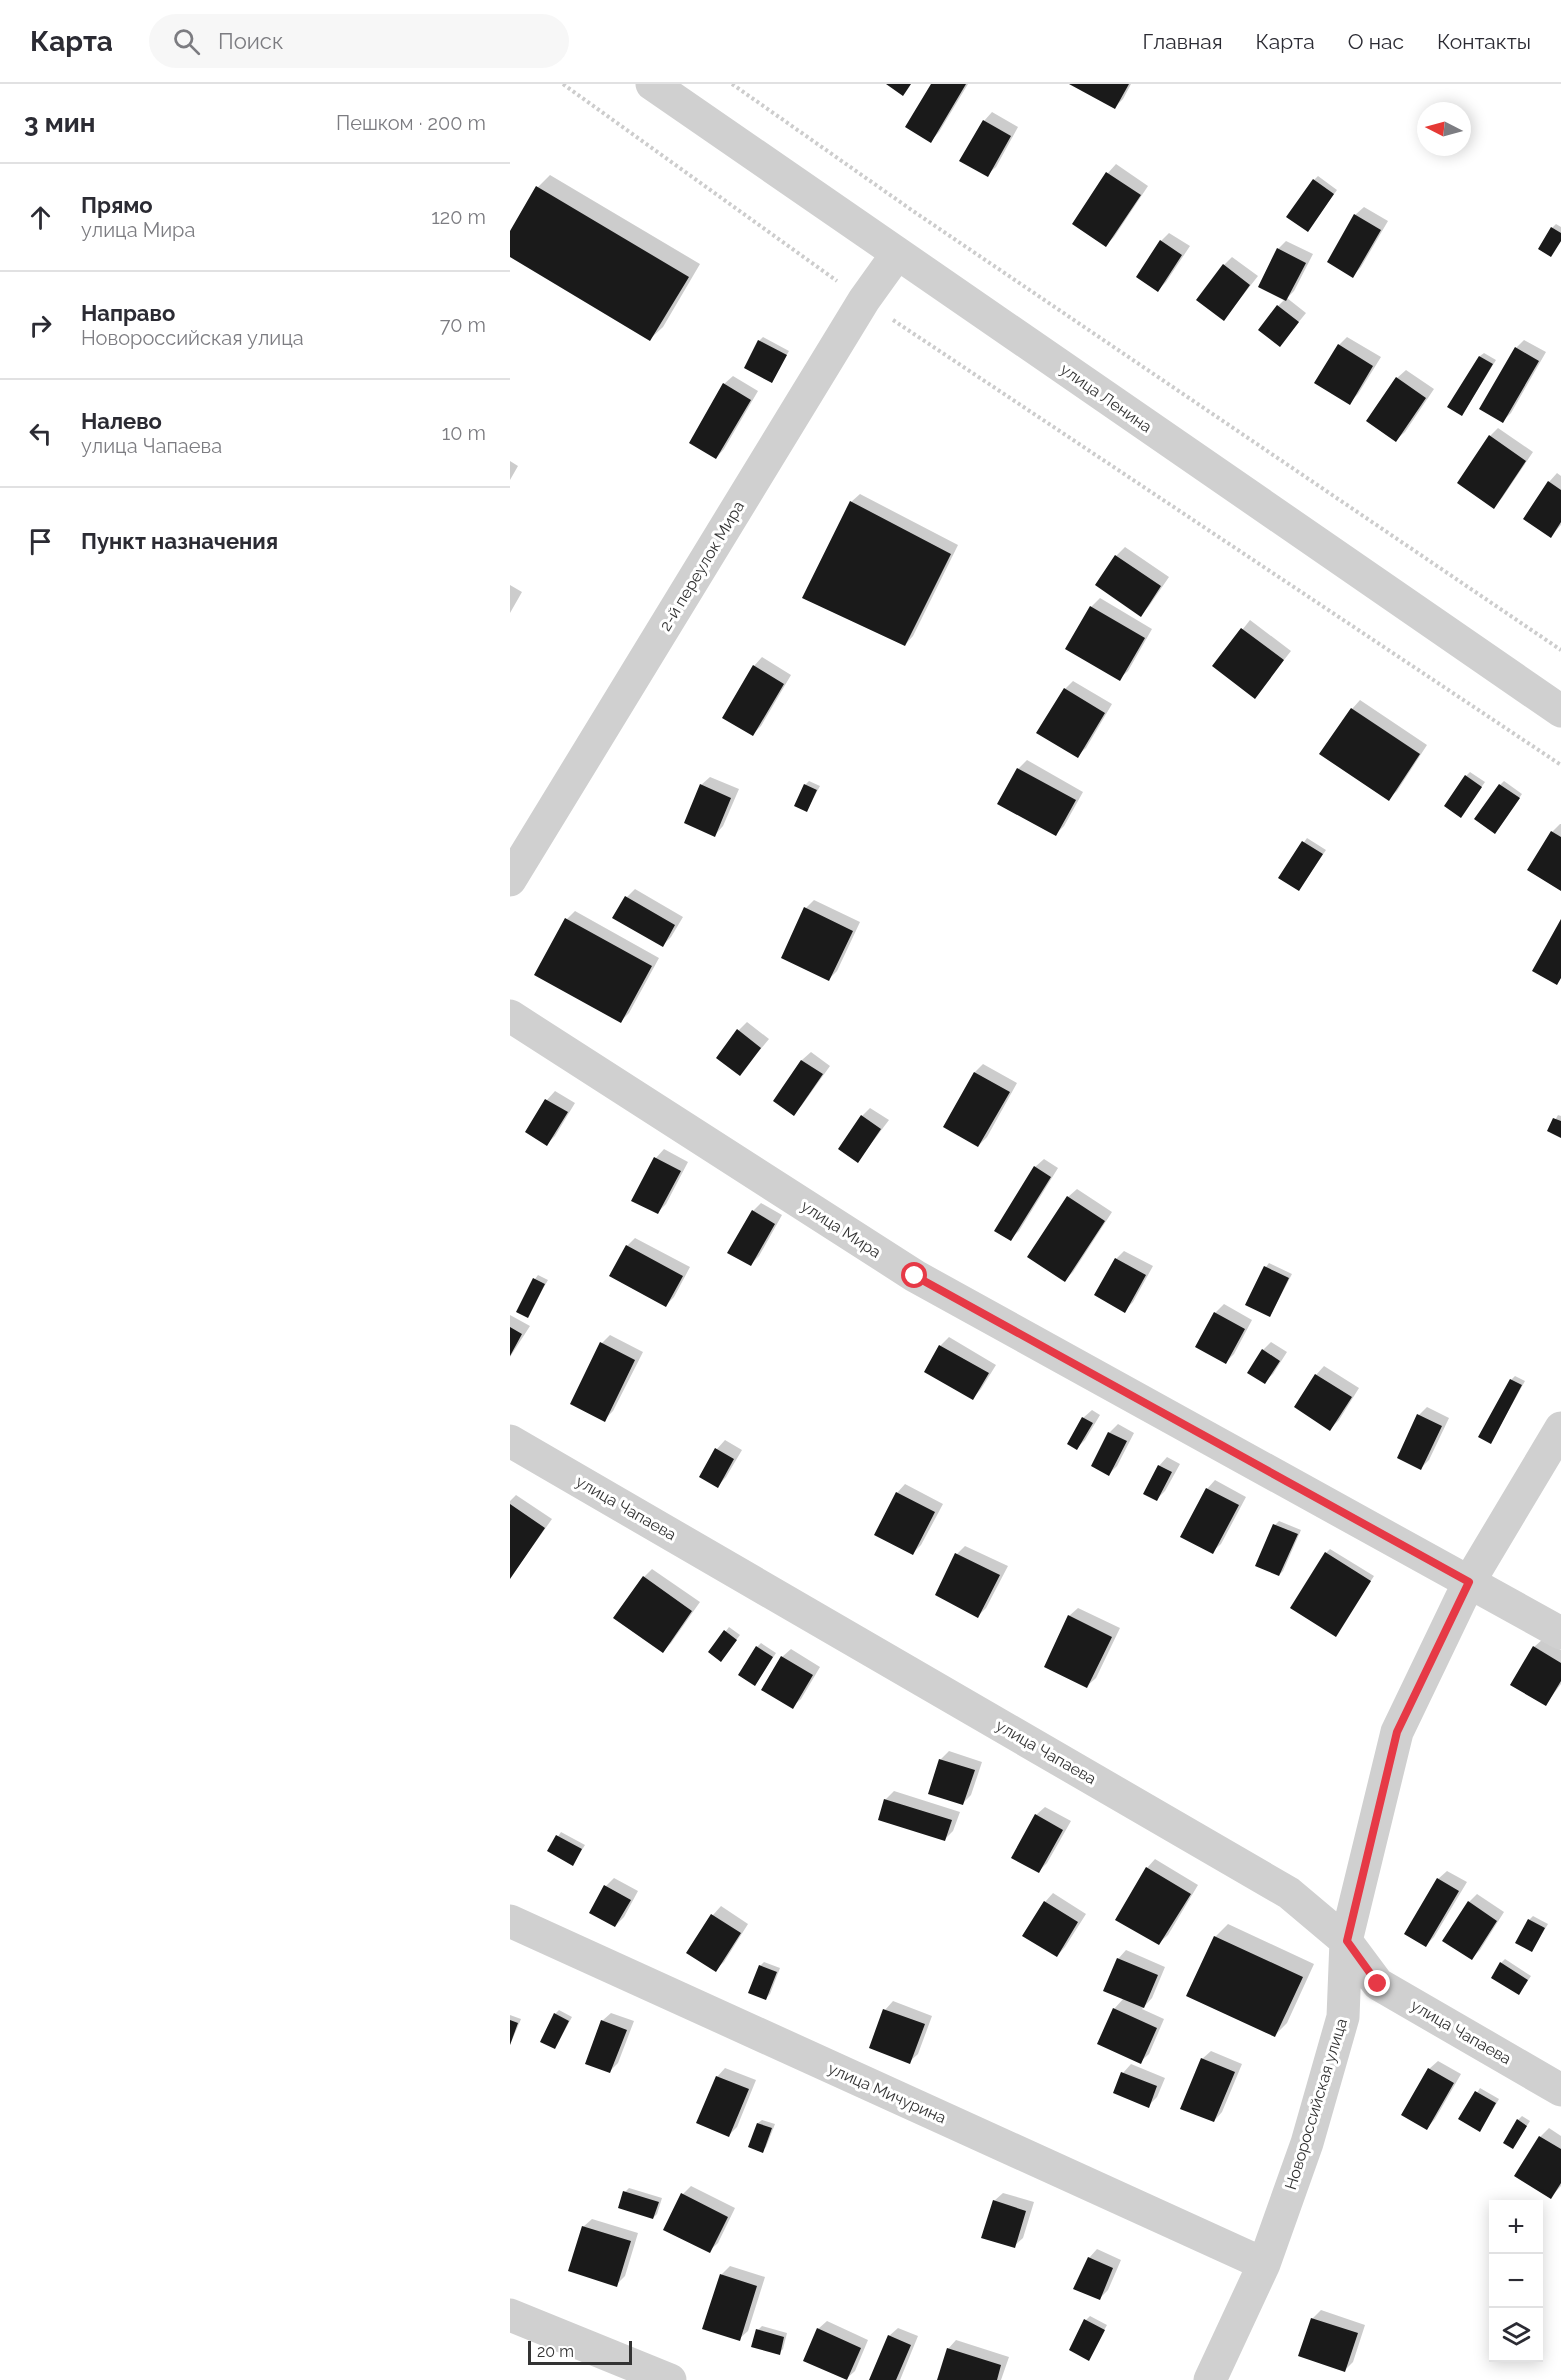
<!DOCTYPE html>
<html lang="ru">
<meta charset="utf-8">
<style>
body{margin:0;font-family:Raleway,sans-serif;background:#f7f7f7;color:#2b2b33}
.controls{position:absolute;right:18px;bottom:18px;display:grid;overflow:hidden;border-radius:0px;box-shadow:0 3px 15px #0003}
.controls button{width:54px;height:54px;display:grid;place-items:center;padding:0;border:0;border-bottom:2px solid #e1e1e2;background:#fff;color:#2b2b33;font:30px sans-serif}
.compass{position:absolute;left:907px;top:18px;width:54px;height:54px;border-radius:50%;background:#fff;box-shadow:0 3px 15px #0003;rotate:276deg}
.scale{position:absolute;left:18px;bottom:15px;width:104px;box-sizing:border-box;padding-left:6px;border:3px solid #333;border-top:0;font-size:16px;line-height:21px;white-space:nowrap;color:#333;-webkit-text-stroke:4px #fff;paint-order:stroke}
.stop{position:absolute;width:18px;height:18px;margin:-14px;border:4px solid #e63946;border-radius:50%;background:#fff}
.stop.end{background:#e63946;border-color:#fff;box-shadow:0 2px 6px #0008}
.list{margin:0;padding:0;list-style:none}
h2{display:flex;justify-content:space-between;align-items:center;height:78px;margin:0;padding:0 24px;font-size:26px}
h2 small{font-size:20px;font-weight:400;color:#7c7c81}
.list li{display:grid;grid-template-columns:39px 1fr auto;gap:18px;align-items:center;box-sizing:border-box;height:108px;padding:0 24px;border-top:2px solid #e1e1e2}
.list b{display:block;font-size:22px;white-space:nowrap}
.list p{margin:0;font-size:20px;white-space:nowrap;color:#7c7c81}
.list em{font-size:20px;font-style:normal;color:#7c7c81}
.icon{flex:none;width:33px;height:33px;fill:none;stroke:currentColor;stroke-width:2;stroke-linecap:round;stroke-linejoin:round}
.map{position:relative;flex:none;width:1051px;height:2296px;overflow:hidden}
header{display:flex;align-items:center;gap:36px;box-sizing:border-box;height:84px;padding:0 30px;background:#fff;border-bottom:2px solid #e1e1e2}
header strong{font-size:28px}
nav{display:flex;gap:33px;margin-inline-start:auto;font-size:21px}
.search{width:420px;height:54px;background:#f7f7f7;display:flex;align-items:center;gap:15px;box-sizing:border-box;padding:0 21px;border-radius:33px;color:#7c7c81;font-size:22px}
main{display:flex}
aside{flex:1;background:#fff}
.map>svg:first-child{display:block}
.shadow{fill:#0003}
.building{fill:#1a1a1a}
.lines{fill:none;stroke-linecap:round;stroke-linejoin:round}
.path{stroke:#cdcdcd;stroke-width:4;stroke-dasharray:3 3;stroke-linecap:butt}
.minor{stroke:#d0d0d0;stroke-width:33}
.route{stroke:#e63946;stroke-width:8}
.labels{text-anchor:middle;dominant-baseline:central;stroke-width:6;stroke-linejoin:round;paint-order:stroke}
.street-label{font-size:16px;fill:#333;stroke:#fff}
</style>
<header>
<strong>Карта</strong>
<div class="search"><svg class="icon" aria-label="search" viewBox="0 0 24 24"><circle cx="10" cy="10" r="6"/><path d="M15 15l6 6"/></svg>Поиск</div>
<nav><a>Главная</a><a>Карта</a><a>О нас</a><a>Контакты</a></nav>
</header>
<main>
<aside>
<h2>3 мин<small>Пешком · 200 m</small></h2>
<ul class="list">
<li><svg class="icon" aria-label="ahead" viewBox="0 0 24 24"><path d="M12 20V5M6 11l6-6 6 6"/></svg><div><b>Прямо</b><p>улица Мира</p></div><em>120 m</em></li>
<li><svg class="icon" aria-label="right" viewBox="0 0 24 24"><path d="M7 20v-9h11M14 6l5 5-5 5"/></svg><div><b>Направо</b><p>Новороссийская улица</p></div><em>70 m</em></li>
<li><svg class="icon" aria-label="left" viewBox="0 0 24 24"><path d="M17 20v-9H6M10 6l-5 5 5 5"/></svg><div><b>Налево</b><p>улица Чапаева</p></div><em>10 m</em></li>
<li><svg class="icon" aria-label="arrive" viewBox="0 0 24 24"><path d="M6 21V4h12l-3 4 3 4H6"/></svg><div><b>Пункт назначения</b></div></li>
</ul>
</aside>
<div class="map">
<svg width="1051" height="2296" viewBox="0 0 1051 2296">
<rect width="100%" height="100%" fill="#fff"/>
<path class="shadow" d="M423,0H458L429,48L421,57Z
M562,0H621L613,15L605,23Z
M482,28L508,43L486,83L477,91L474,37Z
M606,80L638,102L604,153L596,161L564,139L598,89Z
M40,91L190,180L153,243L140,255L0,171V150L28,103Z
M808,92L827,106L798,146L804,96Z
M854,123L878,137L851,183L843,192L845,131Z
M1046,140L1051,143V157L1041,171L1042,144Z
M659,149L680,162L656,198L648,206L651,157Z
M776,157L803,170L784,207L777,214L796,229L770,261L768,222L775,215L768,165Z
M722,173L748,192L714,235V181Z
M253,253L279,267L262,297L249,257Z
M837,253L871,273L848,310L839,319L829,261Z
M1014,256L1036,268L1001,329L993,337L1006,264Z
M974,269L986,276L952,331L970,272Z
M896,286L924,305L895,348L886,356L887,294Z
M223,292L248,307L214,365L206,374L214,300Z
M988,344L1023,368L992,414L984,423L980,352Z
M0,377L8,382L0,396Z
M1047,389L1051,392V441L1041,452L1039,398Z
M350,410L448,461L403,552L395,561L341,418Z
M615,463L659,493L639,522L631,531L587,500L606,472Z
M0,501L12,508L0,529Z
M590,514L642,545L618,587L609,595L557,565L581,523Z
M740,536L781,567L745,613L704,582Z
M252,573L281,591L251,642L243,650L244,582Z
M563,597L602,620L576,664L567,672L555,605Z
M850,616L917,661L887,707L878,715L842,625Z
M517,676L573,708L554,742L546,750L489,719L508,685Z
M960,688L975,698L954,728L956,692Z
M200,693L229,705L213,742L205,751L191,701Z
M299,697L310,702L297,726L295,701Z
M994,697L1012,710L989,744L990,701Z
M1050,740H1051V805L1019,785L1042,748Z
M797,754L816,766L789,806L770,793Z
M125,805L173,833L161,853L152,862L117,813Z
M304,816L350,838L327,887L319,895L296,824Z
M65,827L149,874L119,929L111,937L57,835Z
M237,938L259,955L230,990L229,946Z
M301,968L320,982L292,1021L284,1030L265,1016L292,976Z
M473,980L507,999L477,1053L468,1062L435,1043L465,988Z
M45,1007L65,1019L45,1052L37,1060L17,1048L37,1016Z
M360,1024L379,1036L348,1077L352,1032Z
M1048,1031L1051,1032V1052L1039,1047Z
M154,1065L178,1078L156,1120L147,1129L123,1116L146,1074Z
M534,1075L548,1084L509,1147L500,1155L525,1083Z
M567,1105L602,1128L563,1188L555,1196L558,1113Z
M251,1119L272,1131L249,1172L240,1181L243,1127Z
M125,1154L180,1183L164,1213L156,1221L117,1162Z
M614,1167L643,1182L623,1218L614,1227L606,1175Z
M759,1179L782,1190L760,1232L756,1183Z
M28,1191L38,1196L17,1232L25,1195Z
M714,1220L742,1236L724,1270L716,1278L705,1229Z
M0,1231L20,1242L0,1273Z
M100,1251L133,1268L103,1327L94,1336L92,1259Z
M439,1253L486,1281L471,1305L463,1314L416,1287L430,1262Z
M761,1258L777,1268L763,1290L754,1298L753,1266Z
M814,1282L849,1304L829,1336L820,1345L806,1291Z
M1005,1292L1015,1297L981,1358L1001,1296Z
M917,1323L939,1334L919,1376L911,1384L909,1331Z
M582,1326L590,1331L575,1356L567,1364L573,1334Z
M608,1340L624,1349L607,1382L599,1390V1349Z
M215,1356L232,1366L216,1393L208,1402L191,1393L207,1365Z
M657,1373L670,1380L655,1407L647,1415L649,1382Z
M705,1396L736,1413L711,1460L702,1468L672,1452L697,1405Z
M395,1400L433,1420L411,1461L403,1469L387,1409Z
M6,1411L42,1435L0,1494V1417Z
M769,1437L791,1446L773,1487L769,1491L747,1481L765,1441Z
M455,1462L498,1482L476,1524L468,1532L447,1470Z
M820,1465L864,1492L826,1551L816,1469Z
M142,1485L190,1518L161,1559L153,1567L134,1493Z
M568,1524L610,1544L586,1594L577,1602L559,1532Z
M219,1543L230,1551L214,1572L200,1568Z
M1033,1555L1051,1566V1600L1035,1621L1024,1563Z
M251,1559L266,1569L248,1596L247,1563Z
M281,1565L310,1583L291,1615L282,1623L272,1573Z
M439,1667L472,1678L461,1711L453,1719L430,1676Z
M384,1707L450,1728L443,1747L435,1755L375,1716Z
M535,1723L561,1737L537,1779L529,1787L526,1731Z
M51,1748L75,1761L63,1780L39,1766Z
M645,1775L688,1801L658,1851L649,1859L637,1784Z
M937,1787L957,1798L924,1853L916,1861L928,1795Z
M104,1794L128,1807L114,1833L105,1842L96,1802Z
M543,1809L576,1830L555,1863L547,1872L535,1818Z
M967,1810L994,1828L970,1866L962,1874L959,1818Z
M211,1822L238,1840L214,1878L205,1886L178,1868L203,1831Z
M1023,1832L1038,1840L1022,1866L1019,1836Z
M718,1840L804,1880L777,1939L764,1952L705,1853Z
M616,1866L655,1883L642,1914L632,1925L654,1935L639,1970L630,1978L589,1959L604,1925L614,1914L608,1875Z
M995,1875L1021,1892L1009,1910L991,1879Z
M254,1878L270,1884L260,1910L256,1914L250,1882Z
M383,1917L422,1932L408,1970L399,1978L375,1926Z
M49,1926L62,1933L45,1964V1930Z
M101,1929L124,1937L108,1979L100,1987L92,1937Z
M0,1931L11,1935L0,1961Z
M701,1967L732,1980L712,2028L704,2037L692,1975Z
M928,1977L951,1990L925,2035L917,2044L919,1985Z
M621,1980L655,1994L647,2013L638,2022L613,1989Z
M215,1984L246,1996L227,2043L219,2051L207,1993Z
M970,2004L989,2015L973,2042L951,2035Z
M1012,2032L1020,2037L1003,2063L1008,2036Z
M252,2036L265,2040L256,2063L252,2067L248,2039Z
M1039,2044L1051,2052V2102L1041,2113L1006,2091L1030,2053Z
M181,2102L225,2124L208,2159L199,2167L173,2110Z
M119,2104L152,2114L147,2130L143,2134L115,2108Z
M493,2109L524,2118L513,2154L504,2162L484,2117Z
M82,2135L128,2149L115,2192L106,2201L73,2143Z
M587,2165L611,2176L598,2206L589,2215L579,2174Z
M220,2182L255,2193L238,2247L229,2255L194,2244L212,2190Z
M811,2226L855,2241L843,2278L835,2286L802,2235Z
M580,2232L597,2241L578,2275L576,2236Z
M317,2237L358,2256L345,2287L336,2295L308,2245Z
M252,2242L277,2249L273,2265L269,2269L248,2246Z
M388,2244L408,2252L390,2296H361L379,2252Z
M446,2256L499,2273L491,2296H428L438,2265Z"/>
<path class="building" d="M376,0H401L393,12Z
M421,0H456L421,59L395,43Z
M559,0H619L605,25Z
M473,36L501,52L478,93L449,77Z
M596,88L631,111L596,163L562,140Z
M803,95L824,110L798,148L776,133Z
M26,102L179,193L140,257L0,173V147Z
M844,130L871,146L843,194L817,178Z
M1041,143L1051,149V157L1041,173L1028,165Z
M650,156L672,171L648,208L626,193Z
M767,164L796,179L776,217L748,203Z
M713,180L740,201L714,237L686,216Z
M767,221L789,238L770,263L748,246Z
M248,256L277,271L262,299L234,284Z
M828,260L863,282L840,321L804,299Z
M1005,263L1029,277L993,339L969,325Z
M969,272L983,280L952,332L937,323Z
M886,293L916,314L886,358L856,337Z
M213,299L241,316L206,375L179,359Z
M979,351L1016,377L984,425L947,399Z
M1038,397L1051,406V438L1041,454L1013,435Z
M340,417L441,470L395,562L292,514Z
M605,471L651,502L631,533L585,501Z
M580,522L635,554L610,597L555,565Z
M731,544L774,576L745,615L702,582Z
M243,581L274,600L243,652L212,634Z
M554,604L595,629L568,674L526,649Z
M841,624L910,670L879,717L809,670Z
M507,684L566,716L546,752L487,720Z
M955,691L972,703L951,734L934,722Z
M190,700L221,714L205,753L174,739Z
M294,700L307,706L297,728L284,722Z
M989,700L1010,714L985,750L964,735Z
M1041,747L1051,753V807L1017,786Z
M792,757L813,770L789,807L768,794Z
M115,812L165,841L153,863L102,834Z
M294,823L343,847L319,897L271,874Z
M55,834L142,882L111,939L24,891Z
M1051,835V894L1047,901L1022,887Z
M227,945L251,964L230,992L206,974Z
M291,976L313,990L284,1032L263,1017Z
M464,988L500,1008L468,1063L433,1043Z
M35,1015L58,1028L37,1062L15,1048Z
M351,1031L371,1045L348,1079L328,1065Z
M1043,1034L1051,1037V1054L1037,1047Z
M144,1073L171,1087L148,1130L121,1117Z
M524,1082L541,1093L501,1157L484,1147Z
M557,1112L595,1137L555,1198L517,1173Z
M242,1126L265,1140L241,1182L217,1169Z
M116,1161L173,1192L156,1223L99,1192Z
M605,1174L636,1191L615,1229L584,1211Z
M754,1182L779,1194L760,1233L735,1221Z
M23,1194L35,1200L18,1234L6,1228Z
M704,1228L735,1245L716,1280L685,1263Z
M0,1243L12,1250L0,1272Z
M90,1258L125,1276L95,1338L60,1320Z
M429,1261L479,1289L463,1316L414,1288Z
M752,1265L770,1277L755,1300L737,1289Z
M805,1290L842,1313L820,1347L784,1323Z
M1000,1295L1012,1301L981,1360L968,1353Z
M907,1330L932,1342L911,1386L887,1374Z
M572,1333L583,1339L567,1366L557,1360Z
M598,1348L617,1357L599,1392L581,1382Z
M205,1364L224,1375L208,1404L189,1393Z
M648,1381L662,1388L647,1417L633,1410Z
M696,1404L729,1421L703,1470L670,1453Z
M386,1408L425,1428L403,1471L364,1451Z
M0,1420L35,1444L0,1495Z
M763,1440L788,1450L769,1492L745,1482Z
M815,1468L861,1497L826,1553L780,1524Z
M445,1469L490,1491L468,1534L425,1511Z
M133,1492L182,1527L153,1569L103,1534Z
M558,1531L602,1553L577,1604L534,1583Z
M214,1546L227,1556L211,1578L198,1568Z
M246,1562L263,1573L245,1602L228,1591Z
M1023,1562L1051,1579V1597L1036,1622L1000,1601Z
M271,1572L303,1591L283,1625L251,1606Z
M429,1675L465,1686L453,1721L418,1710Z
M374,1715L442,1736L435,1757L368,1736Z
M525,1730L553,1746L529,1789L501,1774Z
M46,1751L72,1765L63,1782L37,1767Z
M636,1783L681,1810L649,1861L605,1836Z
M927,1794L949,1807L916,1863L894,1850Z
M94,1801L121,1816L105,1843L79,1829Z
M534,1817L568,1838L547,1873L512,1852Z
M958,1817L987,1837L962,1876L932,1857Z
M201,1830L231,1849L206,1888L176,1869Z
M1018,1835L1035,1844L1022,1868L1005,1859Z
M704,1852L793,1893L765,1953L676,1912Z
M607,1874L648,1891L634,1924L593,1907Z
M990,1878L1018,1896L1009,1911L981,1894Z
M249,1881L267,1888L256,1916L238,1909Z
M603,1924L647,1944L631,1980L587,1960Z
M373,1925L415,1940L400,1980L359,1964Z
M44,1929L59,1937L45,1965L30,1958Z
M0,1936L8,1939L0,1961Z
M91,1936L117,1946L100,1989L75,1980Z
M691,1974L725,1988L704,2038L670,2025Z
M918,1984L944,1999L917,2046L891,2031Z
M611,1988L647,2002L639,2024L603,2009Z
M206,1992L239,2005L219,2053L186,2039Z
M965,2007L986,2019L970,2048L948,2035Z
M1007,2035L1017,2042L1003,2065L993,2059Z
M247,2039L262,2044L253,2069L238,2063Z
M1029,2052L1051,2065V2099L1041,2115L1004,2092Z
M113,2107L149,2118L143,2135L108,2124Z
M171,2109L218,2133L200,2169L153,2146Z
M483,2116L516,2127L505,2164L471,2154Z
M72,2142L121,2157L107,2203L58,2187Z
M578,2173L603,2184L590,2216L563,2205Z
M210,2190L247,2202L230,2257L192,2245Z
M801,2234L848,2249L835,2288L788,2272Z
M574,2235L595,2246L579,2277L559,2266Z
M307,2244L351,2264L337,2296L293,2277Z
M246,2245L274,2253L270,2271L241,2263Z
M378,2251L401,2261L386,2296H359Z
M437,2264L491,2281L487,2296H427Z"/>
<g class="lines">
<path class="path" d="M53,0L327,197
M222,0L403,127L1051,566
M383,236L1051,681"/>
<path class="minor" d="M142,0L1051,627
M0,796L354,216L387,170
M0,932L405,1192L1051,1549
M0,1357L779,1809L836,1857L868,1900L1051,2006
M0,1837L754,2180
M0,2231L160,2296
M700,2296L754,2180L797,2059L833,1933L836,1857L887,1648L959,1498L1051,1344"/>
</g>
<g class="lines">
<path class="route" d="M405,1192L959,1498L887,1648L837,1857L868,1900"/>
</g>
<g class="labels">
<g class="street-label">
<text transform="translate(596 314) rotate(35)">улица Ленина</text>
<text transform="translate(192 482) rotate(-59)">2-й переулок Мира</text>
<text transform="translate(331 1145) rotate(33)">улица Мира</text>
<text transform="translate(116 1424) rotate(30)">улица Чапаева</text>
<text transform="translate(536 1668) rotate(30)">улица Чапаева</text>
<text transform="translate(951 1948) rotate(30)">улица Чапаева</text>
<text transform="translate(377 2009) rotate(24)">улица Мичурина</text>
<text transform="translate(806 2020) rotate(-73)">Новороссийская улица</text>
</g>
</g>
</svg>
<div class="controls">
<button>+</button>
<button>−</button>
<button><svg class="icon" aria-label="layers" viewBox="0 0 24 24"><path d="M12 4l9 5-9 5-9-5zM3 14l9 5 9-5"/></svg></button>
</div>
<svg class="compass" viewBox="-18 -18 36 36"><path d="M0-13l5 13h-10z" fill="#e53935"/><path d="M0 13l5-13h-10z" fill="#7c7c81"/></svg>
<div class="scale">20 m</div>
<div class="stop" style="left:405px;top:1192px"></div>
<div class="stop end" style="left:868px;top:1900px"></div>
</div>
</main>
